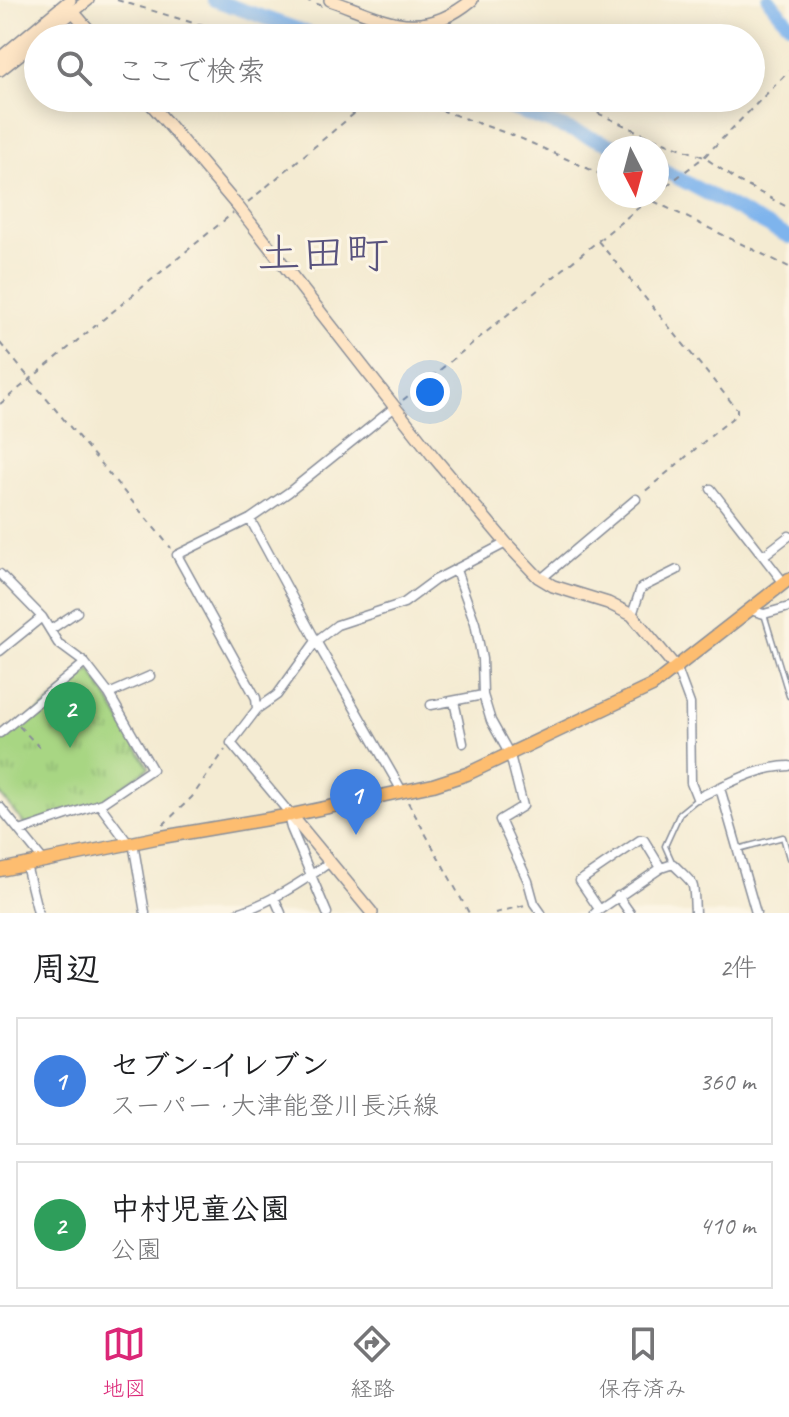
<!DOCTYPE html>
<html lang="ja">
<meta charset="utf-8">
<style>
body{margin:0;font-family:Caveat,"Klee One",sans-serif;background:#f6f6f6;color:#202124}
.compass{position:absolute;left:597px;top:136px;width:72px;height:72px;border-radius:50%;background:#fff;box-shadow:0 4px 20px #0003;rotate:174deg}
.you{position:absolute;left:430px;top:392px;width:28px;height:28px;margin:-20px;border:6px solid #fff;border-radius:50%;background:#1a73e8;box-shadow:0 0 0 12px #1a73e833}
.badge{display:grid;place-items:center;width:52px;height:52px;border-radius:50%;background:#db2777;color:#fff;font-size:26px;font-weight:700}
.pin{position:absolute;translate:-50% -66px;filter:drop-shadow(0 2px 4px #0008)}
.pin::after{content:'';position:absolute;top:42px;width:28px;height:24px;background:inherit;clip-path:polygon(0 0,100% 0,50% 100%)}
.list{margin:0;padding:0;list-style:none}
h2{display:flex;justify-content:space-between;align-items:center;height:104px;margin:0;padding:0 32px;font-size:34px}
h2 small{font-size:26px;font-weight:400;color:#757577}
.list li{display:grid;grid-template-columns:52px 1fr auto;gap:24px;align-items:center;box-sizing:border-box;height:128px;margin:0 16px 16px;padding:0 16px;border:2px solid #e0e0e0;border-radius:0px}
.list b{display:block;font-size:30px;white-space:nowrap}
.list p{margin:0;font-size:26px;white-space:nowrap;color:#757577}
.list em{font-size:26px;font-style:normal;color:#757577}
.icon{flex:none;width:44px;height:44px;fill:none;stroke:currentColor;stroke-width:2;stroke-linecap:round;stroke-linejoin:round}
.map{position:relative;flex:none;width:789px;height:913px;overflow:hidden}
.search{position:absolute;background:#fff;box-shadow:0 4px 20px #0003;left:24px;right:24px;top:24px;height:88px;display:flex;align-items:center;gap:20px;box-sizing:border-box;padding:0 28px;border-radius:44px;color:#757577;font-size:30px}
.sheet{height:392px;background:#fff}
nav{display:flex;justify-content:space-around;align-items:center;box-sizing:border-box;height:112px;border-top:2px solid #e0e0e0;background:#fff;font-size:22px;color:#757577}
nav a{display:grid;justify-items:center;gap:4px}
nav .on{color:#db2777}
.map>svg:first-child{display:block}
.park{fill:url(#park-tufts);stroke:#628270;stroke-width:2}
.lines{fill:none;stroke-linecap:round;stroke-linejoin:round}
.river{stroke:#7eb4ed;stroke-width:14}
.lane-casing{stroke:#888d98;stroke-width:7}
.street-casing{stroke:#888d98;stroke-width:11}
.secondary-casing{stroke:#888d98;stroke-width:14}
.primary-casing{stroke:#888d98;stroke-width:15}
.path{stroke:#888d98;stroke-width:2;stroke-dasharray:6 6;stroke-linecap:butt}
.lane{stroke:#fff;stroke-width:4}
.street{stroke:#fff;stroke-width:8}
.secondary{stroke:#fee5c5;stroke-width:11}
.primary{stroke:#fdbd6f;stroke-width:12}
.labels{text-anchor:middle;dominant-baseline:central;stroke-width:6;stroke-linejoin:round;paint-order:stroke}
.quarter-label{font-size:44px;fill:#59537e;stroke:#fcf5e5}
</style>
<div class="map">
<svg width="789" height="913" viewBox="0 0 789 913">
<defs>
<pattern id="park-tufts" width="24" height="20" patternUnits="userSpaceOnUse" patternTransform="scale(2)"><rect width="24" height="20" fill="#a8d683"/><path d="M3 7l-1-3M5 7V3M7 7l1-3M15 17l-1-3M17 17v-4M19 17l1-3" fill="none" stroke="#90b874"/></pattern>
</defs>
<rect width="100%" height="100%" fill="#fcf5e5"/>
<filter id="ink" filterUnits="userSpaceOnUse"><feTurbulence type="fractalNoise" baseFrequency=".0125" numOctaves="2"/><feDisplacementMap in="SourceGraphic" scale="16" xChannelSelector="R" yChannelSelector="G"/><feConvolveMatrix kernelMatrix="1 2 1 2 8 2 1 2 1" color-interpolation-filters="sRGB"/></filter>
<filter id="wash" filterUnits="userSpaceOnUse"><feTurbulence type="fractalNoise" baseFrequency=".006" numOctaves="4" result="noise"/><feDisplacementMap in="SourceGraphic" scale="32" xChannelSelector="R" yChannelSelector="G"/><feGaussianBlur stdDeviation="1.8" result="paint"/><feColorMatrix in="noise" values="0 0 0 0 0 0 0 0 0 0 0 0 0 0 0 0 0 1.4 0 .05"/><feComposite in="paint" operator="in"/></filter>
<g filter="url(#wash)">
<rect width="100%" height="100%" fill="#f4ebd2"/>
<path class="park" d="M91,670L149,768L101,802L25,825L0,794V742Z"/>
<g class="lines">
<path class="river" d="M214,0L323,38
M769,0L789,24
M482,98L620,148
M657,167L789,237"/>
</g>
</g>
<g filter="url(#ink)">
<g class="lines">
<defs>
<path id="lane" d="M764,614L789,696
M738,849L783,837L789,858
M673,864L665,846L680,813L696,800"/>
<path id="street" d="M711,489L784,583
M250,519L316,641L402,791
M763,556L789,536
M456,570L475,623L482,659L483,695L491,721L510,755L523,806L500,820L528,881L534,903L541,913
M0,574L42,617L58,643L85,663L109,694L152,769L102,803L20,831
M541,579L636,499
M750,610L764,614L789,607
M632,615L641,588L677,570
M50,630L77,612
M0,651L42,617
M677,669L690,704L691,783L697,798C726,785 756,767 789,766
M109,694L150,676
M454,701L463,743
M431,705L483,695
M257,709L256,698L177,555L250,519L289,492L395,407
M0,733L85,663
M720,788L756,913
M99,804L128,843
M0,807L43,860
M133,842L145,913
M27,869L38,913
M618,896L630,913
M274,897L281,913
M599,909L580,881L640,840H644L661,868
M237,913C270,903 302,882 330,862
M327,913L291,828L289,820L291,815L231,743L257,709L277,695L316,641L337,625L404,603L435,580L506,543
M595,913L661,868L673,864C697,888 693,878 695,913"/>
<path id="secondary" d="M330,0C386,20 420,43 472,0
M70,8L96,38
M40,38L88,0
M0,58L70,0
M0,70L38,40
M146,98L239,208L433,456L506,543L538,577L553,586L608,603L632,615L677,669
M291,815L372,913"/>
<path id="primary" d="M0,870L156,838L291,815L433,785L467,774L652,686L789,579"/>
</defs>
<use href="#lane" class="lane-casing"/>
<use href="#street" class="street-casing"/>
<use href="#secondary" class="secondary-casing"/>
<use href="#primary" class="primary-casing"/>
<path class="path" d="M117,0L243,38
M305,0L323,6
M409,35L419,38
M407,98L520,138L609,178
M565,98L645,135L704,157L738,181L789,208
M657,193L704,157L789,71
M643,196L789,267
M248,202L373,98
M598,241L737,409V414L643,493
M0,343L171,548
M403,400L653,196
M0,404L233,213
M19,726L43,751
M408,802L469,913
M163,825L192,797L225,750
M495,913L525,905"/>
<use href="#lane" class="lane"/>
<use href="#street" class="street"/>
<use href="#secondary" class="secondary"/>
<use href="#primary" class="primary"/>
</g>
</g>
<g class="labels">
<g class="quarter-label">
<text x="323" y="253">土田町</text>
</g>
</g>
</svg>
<svg class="compass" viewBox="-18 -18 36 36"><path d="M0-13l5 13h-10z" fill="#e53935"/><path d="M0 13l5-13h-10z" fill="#757577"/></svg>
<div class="you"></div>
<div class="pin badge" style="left:356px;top:835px;background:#3f7fe0">1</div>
<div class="pin badge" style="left:70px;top:748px;background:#2e9e5b">2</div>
<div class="search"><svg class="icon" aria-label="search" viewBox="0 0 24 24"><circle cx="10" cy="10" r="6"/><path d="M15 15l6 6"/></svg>ここで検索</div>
</div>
<section class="sheet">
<h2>周辺<small>2件</small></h2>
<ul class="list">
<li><span class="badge" style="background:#3f7fe0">1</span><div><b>セブン-イレブン</b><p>スーパー · 大津能登川長浜線</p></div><em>360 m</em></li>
<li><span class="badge" style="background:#2e9e5b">2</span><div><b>中村児童公園</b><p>公園</p></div><em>410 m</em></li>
</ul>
</section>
<nav>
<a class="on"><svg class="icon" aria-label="map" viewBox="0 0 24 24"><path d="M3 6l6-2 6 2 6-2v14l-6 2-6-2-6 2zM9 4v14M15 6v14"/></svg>地図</a>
<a><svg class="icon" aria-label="directions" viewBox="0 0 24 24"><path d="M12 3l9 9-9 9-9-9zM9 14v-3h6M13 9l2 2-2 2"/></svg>経路</a>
<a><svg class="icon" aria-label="saved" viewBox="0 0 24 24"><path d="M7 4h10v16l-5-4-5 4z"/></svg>保存済み</a>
</nav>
